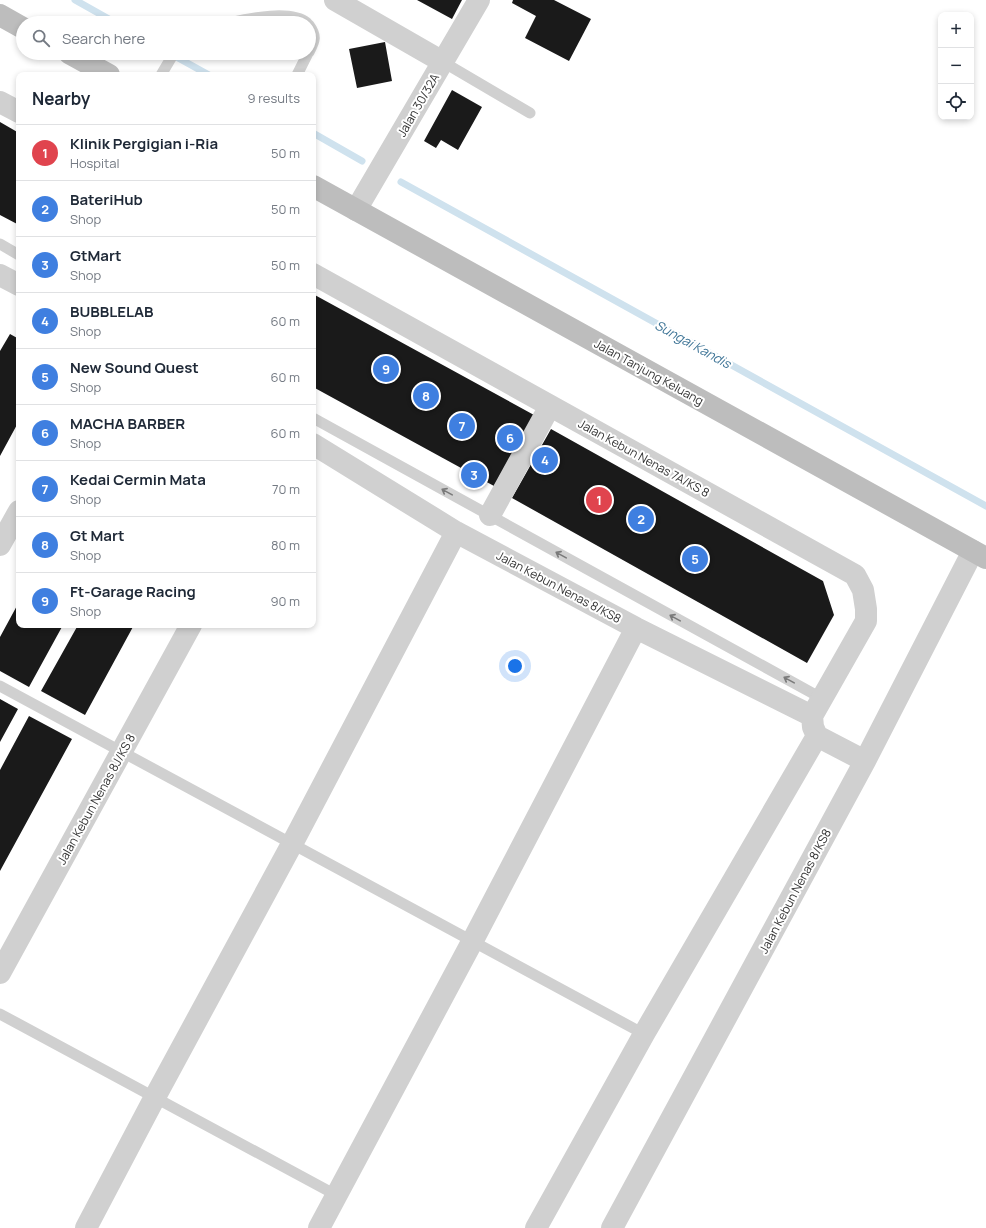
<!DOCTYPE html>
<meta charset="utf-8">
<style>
body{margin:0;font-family:Manrope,sans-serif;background:#f6f6f7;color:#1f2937}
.controls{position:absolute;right:12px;top:12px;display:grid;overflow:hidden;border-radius:8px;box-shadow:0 2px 6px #0003}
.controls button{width:36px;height:36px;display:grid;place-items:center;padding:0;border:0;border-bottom:1px solid #e0e1e3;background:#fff;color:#1f2937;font:20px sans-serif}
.you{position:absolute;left:515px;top:666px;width:14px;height:14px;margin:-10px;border:3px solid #fff;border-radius:50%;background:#1a73e8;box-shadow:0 0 0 6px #1a73e833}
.badge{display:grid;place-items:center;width:26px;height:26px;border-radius:50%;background:#e63946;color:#fff;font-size:13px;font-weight:700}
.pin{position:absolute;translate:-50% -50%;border:2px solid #fff;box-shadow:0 1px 4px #0006}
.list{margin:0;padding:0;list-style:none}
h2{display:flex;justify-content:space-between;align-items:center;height:52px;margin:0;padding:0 16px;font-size:17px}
h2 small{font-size:13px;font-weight:400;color:#747a83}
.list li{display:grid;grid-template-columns:26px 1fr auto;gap:12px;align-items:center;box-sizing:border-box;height:56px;padding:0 16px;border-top:1px solid #e0e1e3}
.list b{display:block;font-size:15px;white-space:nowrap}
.list p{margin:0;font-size:13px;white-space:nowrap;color:#747a83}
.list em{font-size:13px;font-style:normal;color:#747a83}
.icon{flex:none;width:22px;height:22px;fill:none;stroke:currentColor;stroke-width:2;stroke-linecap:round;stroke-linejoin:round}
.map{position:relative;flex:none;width:986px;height:1228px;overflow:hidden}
.search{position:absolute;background:#fff;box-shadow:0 2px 6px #0003;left:16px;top:16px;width:300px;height:44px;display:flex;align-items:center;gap:10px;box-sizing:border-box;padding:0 14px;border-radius:22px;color:#747a83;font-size:15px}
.panel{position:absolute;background:#fff;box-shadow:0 2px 6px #0003;left:16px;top:72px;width:300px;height:556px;border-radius:8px}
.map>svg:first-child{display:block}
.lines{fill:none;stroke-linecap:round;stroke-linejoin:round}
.stream{stroke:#cfe2ee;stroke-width:7}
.building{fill:#1a1a1a}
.service{stroke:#d0d0d0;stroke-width:11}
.minor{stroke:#d0d0d0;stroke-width:22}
.secondary{stroke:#bdbdbd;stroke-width:22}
.oneway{stroke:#7a7a7a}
.labels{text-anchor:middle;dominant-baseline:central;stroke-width:4;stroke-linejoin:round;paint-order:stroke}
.street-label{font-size:12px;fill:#333;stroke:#fff}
.water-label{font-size:13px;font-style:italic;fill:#3f7597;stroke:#fff}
</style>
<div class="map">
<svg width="986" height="1228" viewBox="0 0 986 1228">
<rect width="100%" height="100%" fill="#fff"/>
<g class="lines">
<path class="stream" d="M75,0L116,23
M171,54L209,75
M313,133L362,161
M401,182L986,506"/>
</g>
<path class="building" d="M417,0H462L452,19Z
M513,0H554L591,19L569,61L525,38L536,16L512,3Z
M385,42L392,81L357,88L349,49Z
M452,90L482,107L458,150L441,140L436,148L424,141Z
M0,122L19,133V225L0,215Z
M313,294L534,415L494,486L313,387Z
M10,334L19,339V421L0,456V351Z
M551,429L823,581L834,615L807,663L512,498Z
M19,602V625H63L29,687L0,671V637Z
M78,625H134L85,715L41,691Z
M0,699L18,709L0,742Z
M29,716L72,739L0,871V770Z"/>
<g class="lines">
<path class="service" d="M228,23C247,19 291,9 307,23
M309,25C317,36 315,41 309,52
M443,62L530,113
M161,75L174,53
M297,75L308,53
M0,244L19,255
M313,418L823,699
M0,686L644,1034
M0,1014L336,1195"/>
<path class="minor" d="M335,0L443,62
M0,102L19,112
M356,210L479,0
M313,274L855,575L863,590L866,609V621L812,716L813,727L817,736L865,761
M0,275L19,285
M313,444L456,532L636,628L812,716
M490,515L550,406
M0,545L19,511
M0,973L191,625
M86,1228L155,1097L292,844L456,532
M319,1228L472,942L636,628
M536,1228L644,1034L817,736
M612,1228L865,761L973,551"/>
<path class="secondary" d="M0,15L23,28
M69,53L109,75
M313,186L986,558"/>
</g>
<defs><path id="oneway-shaft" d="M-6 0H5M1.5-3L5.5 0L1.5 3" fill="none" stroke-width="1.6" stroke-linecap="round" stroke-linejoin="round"/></defs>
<g class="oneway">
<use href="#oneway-shaft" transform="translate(447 492) rotate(-151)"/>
<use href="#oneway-shaft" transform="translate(561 555) rotate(-151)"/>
<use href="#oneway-shaft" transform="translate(675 618) rotate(-151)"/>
<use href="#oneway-shaft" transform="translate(789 680) rotate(-151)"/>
</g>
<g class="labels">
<g class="street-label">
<text transform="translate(418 105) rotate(-60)">Jalan 30/32A</text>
<text transform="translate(649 372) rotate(29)">Jalan Tanjung Keluang</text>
<text transform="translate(644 458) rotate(29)">Jalan Kebun Nenas 7A/KS 8</text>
<text transform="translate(559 587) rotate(28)">Jalan Kebun Nenas 8/KS8</text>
<text transform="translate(96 799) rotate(-61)">Jalan Kebun Nenas 8J/KS 8</text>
<text transform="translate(795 891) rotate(-62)">Jalan Kebun Nenas 8/KS8</text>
</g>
<g class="water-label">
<text transform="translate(693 344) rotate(29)">Sungai Kandis</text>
</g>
</g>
</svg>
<div class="controls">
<button>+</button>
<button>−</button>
<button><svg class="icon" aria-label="locate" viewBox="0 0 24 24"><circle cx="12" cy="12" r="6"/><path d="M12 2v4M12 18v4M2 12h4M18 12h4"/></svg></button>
</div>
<div class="you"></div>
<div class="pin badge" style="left:599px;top:500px;background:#e0444e">1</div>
<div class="pin badge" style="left:641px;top:519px;background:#3f7fe0">2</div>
<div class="pin badge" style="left:474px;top:475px;background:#3f7fe0">3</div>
<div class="pin badge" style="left:545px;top:460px;background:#3f7fe0">4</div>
<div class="pin badge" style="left:695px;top:559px;background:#3f7fe0">5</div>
<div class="pin badge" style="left:510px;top:438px;background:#3f7fe0">6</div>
<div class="pin badge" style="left:462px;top:426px;background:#3f7fe0">7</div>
<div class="pin badge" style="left:426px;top:396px;background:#3f7fe0">8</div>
<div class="pin badge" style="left:386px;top:369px;background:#3f7fe0">9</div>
<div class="search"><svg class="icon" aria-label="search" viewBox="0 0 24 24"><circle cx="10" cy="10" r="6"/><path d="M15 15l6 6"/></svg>Search here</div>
<section class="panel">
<h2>Nearby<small>9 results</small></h2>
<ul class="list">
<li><span class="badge" style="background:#e0444e">1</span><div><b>Klinik Pergigian i-Ria</b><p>Hospital</p></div><em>50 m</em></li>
<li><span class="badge" style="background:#3f7fe0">2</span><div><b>BateriHub</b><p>Shop</p></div><em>50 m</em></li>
<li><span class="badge" style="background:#3f7fe0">3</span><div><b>GtMart</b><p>Shop</p></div><em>50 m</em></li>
<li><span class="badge" style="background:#3f7fe0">4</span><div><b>BUBBLELAB</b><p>Shop</p></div><em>60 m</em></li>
<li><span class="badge" style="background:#3f7fe0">5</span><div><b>New Sound Quest</b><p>Shop</p></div><em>60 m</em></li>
<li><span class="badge" style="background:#3f7fe0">6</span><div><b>MACHA BARBER</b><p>Shop</p></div><em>60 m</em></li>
<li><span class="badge" style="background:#3f7fe0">7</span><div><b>Kedai Cermin Mata</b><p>Shop</p></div><em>70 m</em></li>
<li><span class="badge" style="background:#3f7fe0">8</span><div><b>Gt Mart</b><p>Shop</p></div><em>80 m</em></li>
<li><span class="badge" style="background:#3f7fe0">9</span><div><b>Ft-Garage Racing</b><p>Shop</p></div><em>90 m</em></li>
</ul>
</section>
</div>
